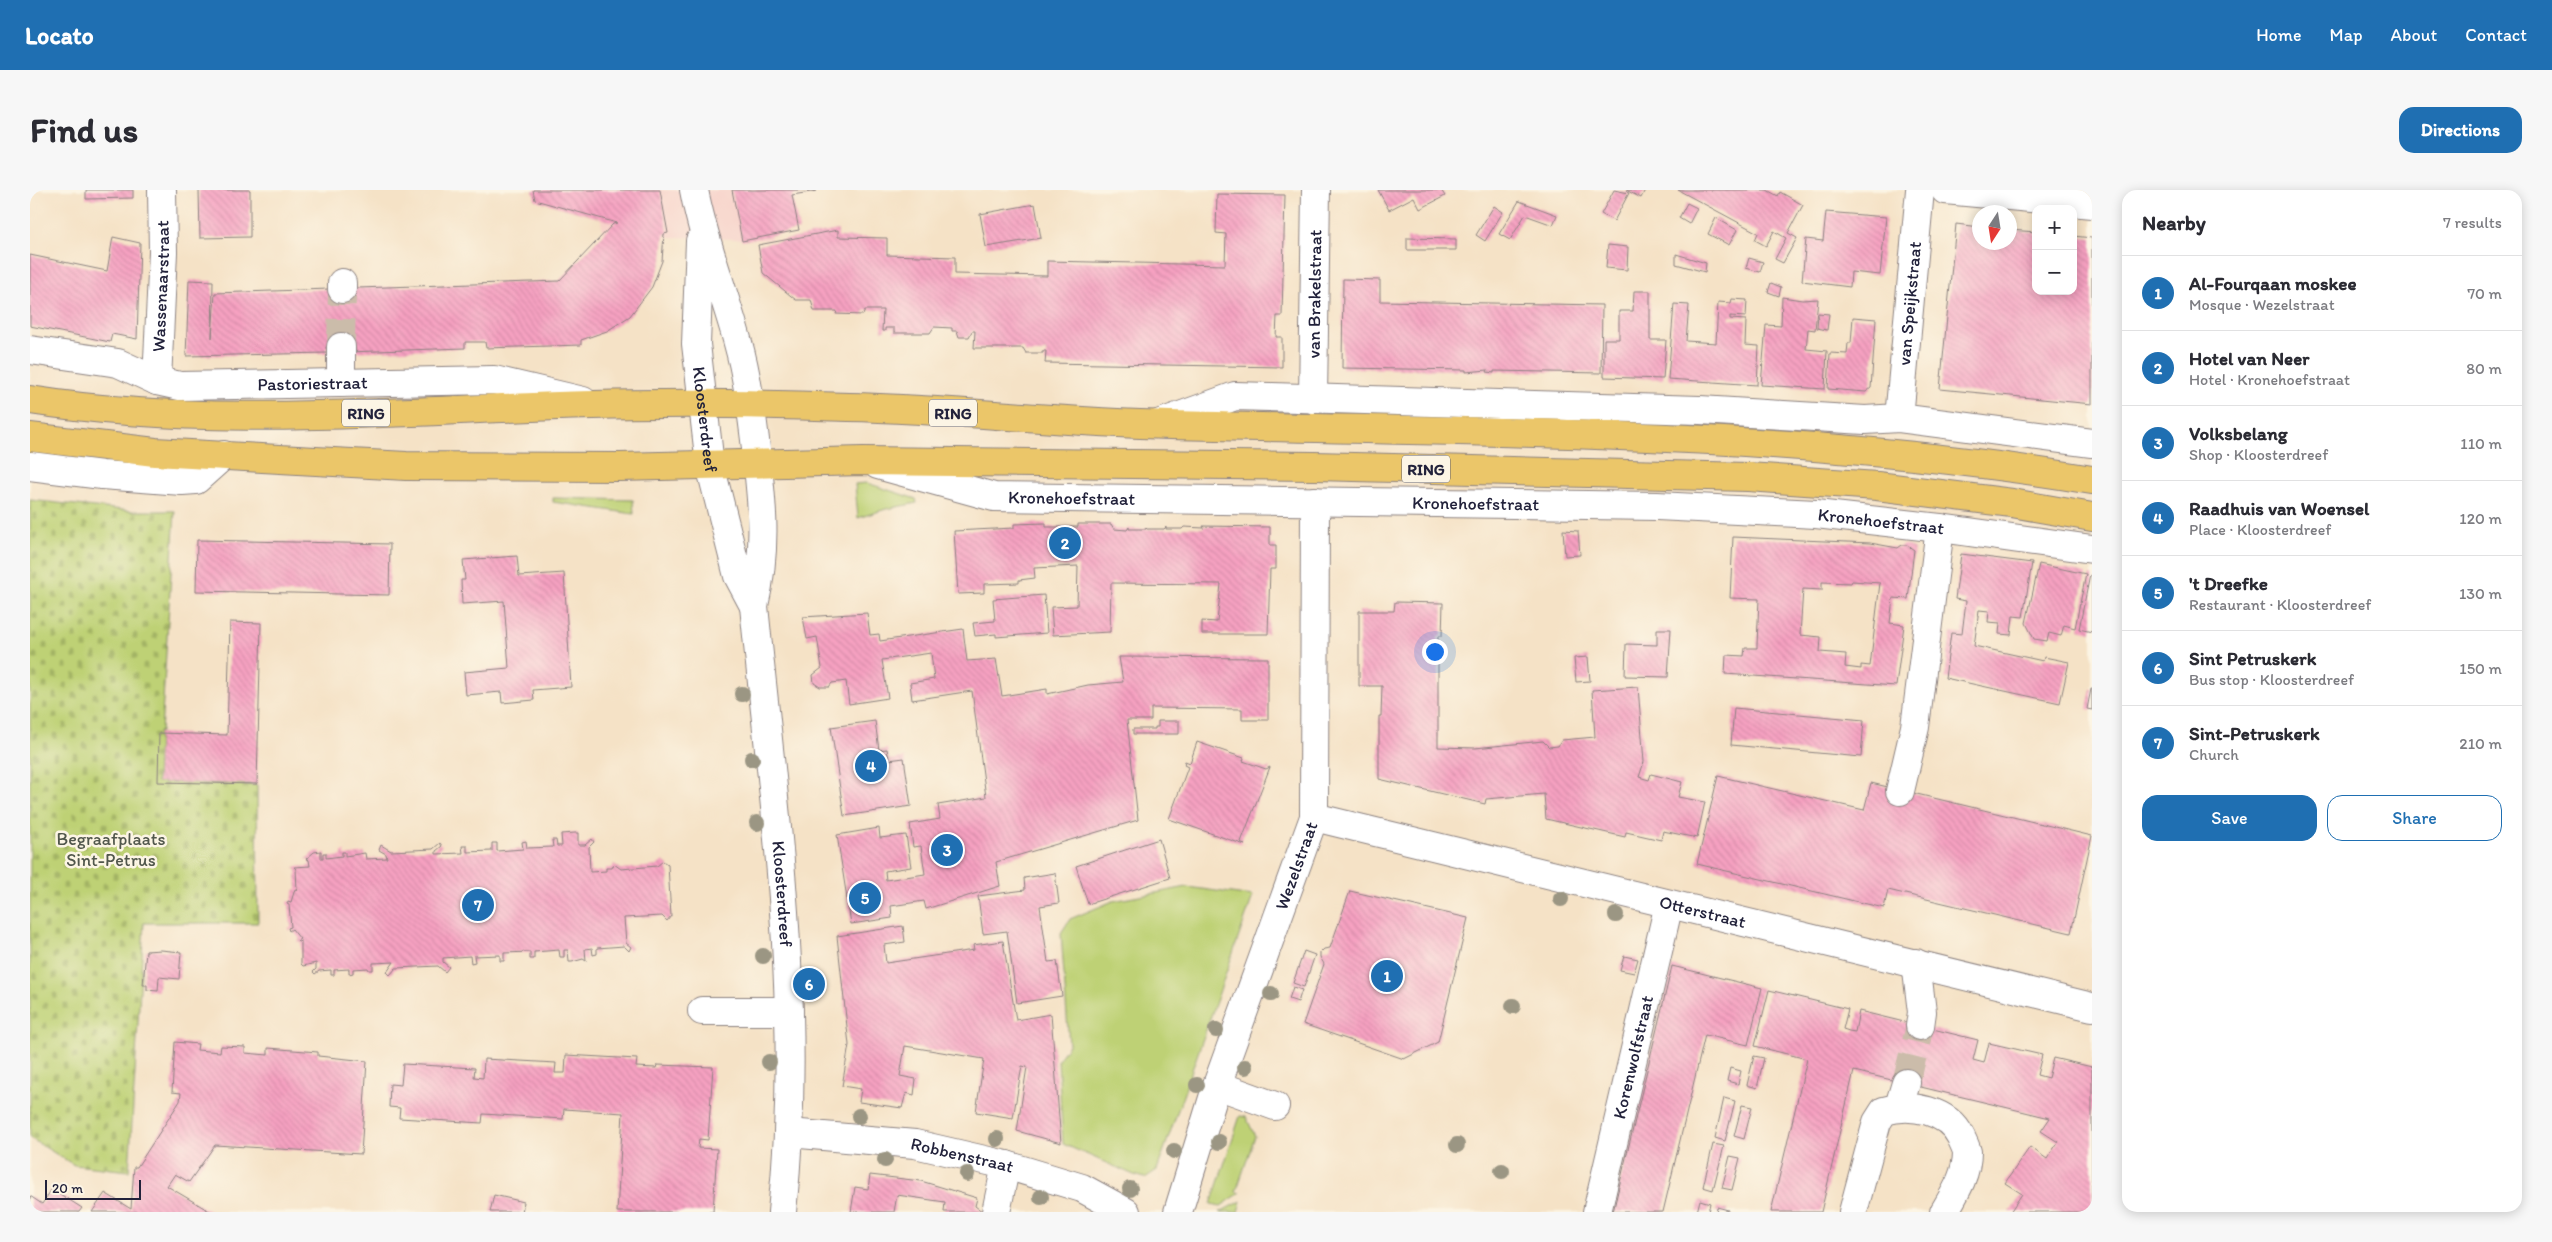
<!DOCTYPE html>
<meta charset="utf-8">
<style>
body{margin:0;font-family:Itim,sans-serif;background:#f7f7f7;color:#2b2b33}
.controls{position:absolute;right:15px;top:15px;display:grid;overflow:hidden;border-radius:10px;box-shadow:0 2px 12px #0003}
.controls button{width:45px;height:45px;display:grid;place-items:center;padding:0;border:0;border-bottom:1px solid #e1e1e2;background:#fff;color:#2b2b33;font:25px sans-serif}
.compass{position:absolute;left:1942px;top:15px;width:45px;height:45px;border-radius:50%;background:#fff;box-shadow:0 2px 12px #0003;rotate:192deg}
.scale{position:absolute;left:15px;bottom:12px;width:96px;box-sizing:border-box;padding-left:5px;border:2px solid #22223b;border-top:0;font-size:14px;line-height:18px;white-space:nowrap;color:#22223b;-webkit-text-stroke:4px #fcf5e5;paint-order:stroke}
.you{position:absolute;left:1404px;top:461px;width:18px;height:18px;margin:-12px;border:4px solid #fff;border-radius:50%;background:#1a73e8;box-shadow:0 0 0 8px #1a73e833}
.badge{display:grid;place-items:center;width:32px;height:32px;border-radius:50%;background:#1f6fb2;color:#fff;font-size:16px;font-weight:700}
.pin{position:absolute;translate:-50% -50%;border:2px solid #fff;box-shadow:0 1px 5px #0006}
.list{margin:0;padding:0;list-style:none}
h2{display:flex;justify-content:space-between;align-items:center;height:65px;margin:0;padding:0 20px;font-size:21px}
h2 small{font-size:16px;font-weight:400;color:#7c7c81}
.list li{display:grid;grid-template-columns:32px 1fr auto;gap:15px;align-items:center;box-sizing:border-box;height:75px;padding:0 20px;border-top:1px solid #e1e1e2}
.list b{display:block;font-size:19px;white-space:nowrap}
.list p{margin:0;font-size:16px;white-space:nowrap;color:#7c7c81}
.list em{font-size:16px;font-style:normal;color:#7c7c81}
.actions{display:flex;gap:10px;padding:15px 20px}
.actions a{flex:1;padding:11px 0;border:1px solid #1f6fb2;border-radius:15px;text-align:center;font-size:18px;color:#1f6fb2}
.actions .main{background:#1f6fb2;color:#fff}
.map{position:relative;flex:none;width:2062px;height:1022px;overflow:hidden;border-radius:15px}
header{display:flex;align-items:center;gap:30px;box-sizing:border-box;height:70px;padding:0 25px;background:#1f6fb2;color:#fff}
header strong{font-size:24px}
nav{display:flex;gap:28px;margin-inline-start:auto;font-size:18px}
.intro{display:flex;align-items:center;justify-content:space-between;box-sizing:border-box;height:120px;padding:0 30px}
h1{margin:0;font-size:35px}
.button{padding:12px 22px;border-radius:15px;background:#1f6fb2;color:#fff;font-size:18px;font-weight:700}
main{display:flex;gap:30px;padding:0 30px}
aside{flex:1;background:#fff;border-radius:15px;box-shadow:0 2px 12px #0003}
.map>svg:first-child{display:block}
.built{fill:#f7d1c9}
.grass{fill:#bed174;stroke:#707a58}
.cemetery{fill:url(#cemetery-stones);stroke:#707a58}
.building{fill:url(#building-back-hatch);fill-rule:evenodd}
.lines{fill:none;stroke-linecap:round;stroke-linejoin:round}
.minor-tunnel{stroke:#cbbcaa;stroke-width:28;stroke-dasharray:28 14;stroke-linecap:butt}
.minor-casing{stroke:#8c8280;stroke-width:30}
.major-casing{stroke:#8c8280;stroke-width:30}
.minor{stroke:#fff;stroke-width:28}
.major{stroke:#ebc669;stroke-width:28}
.tree{fill:#9b9683}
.labels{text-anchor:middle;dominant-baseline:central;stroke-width:5;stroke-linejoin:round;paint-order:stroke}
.shield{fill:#fcf5e5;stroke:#63616e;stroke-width:1}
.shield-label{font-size:16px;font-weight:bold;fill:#22223b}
.street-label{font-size:18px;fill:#22223b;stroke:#fcf5e5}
.park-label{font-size:18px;fill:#51574c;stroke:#fcf5e5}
</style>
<header>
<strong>Locato</strong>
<nav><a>Home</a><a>Map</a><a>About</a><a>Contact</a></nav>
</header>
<div class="intro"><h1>Find us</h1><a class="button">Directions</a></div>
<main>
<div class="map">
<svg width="2062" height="1022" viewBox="0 0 2062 1022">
<defs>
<pattern id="cemetery-stones" width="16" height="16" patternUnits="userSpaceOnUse" patternTransform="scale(1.25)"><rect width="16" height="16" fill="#bed174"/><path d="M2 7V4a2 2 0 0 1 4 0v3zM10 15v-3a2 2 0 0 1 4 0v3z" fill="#a3b365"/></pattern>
<pattern id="building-back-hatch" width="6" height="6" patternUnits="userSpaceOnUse" patternTransform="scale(1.25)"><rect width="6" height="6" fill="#f6a1c1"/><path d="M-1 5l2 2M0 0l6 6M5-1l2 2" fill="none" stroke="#d38aa7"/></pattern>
</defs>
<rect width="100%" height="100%" fill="#fcf5e5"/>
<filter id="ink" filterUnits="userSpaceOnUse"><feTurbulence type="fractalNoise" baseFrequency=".02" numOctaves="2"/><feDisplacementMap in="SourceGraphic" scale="10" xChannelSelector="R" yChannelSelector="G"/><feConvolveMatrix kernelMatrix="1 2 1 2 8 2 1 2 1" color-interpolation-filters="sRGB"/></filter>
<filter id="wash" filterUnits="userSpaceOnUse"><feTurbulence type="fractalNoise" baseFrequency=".0096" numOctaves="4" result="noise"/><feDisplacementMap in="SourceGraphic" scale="20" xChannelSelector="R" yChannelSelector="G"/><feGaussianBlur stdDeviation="1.12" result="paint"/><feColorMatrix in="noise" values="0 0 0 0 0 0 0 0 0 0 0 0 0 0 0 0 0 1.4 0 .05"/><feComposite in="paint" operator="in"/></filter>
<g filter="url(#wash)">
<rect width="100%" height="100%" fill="#f5e2c6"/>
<path class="built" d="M567,0H734L741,50L573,45Z"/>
<path class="grass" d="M837,293L886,309L887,313L856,319L828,328L825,294Z
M523,308L603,310L604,324L523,312Z
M1157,697L1223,706L1127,980L1115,988L1104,985L1033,954L1028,870L1039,855L1031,743L1040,729L1083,711Z
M1210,926L1216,927L1225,946L1206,1002L1210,1003L1191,1016L1181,1014Z
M1211,1011L1208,1022H1190Z"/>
<path class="cemetery" d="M0,310L102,321H145L131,542H129L127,592L227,595L228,733H114L99,981L44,975L0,948Z"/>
<g id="blocks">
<path class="building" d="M56,0H103V8L56,9Z
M169,0H220V47L170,48Z
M503,0H630L638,43L634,44L632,71L622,97L600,126L577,141L551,150V155L456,158L455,152H435V158L317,162V156L296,157L297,163L156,166L159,90L183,91L182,148L185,103L529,91L583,34L587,33L505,10Z
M702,0H786L787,1L762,5L769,40L712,51Z
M1348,0H1411L1415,6L1390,19L1384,7L1359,20Z
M1584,0L1599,3L1584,31L1571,24Z
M1596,0H1615L1611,8Z
M1648,0H1737L1748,6L1750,2L1773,15L1758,43L1767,48L1753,73L1745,69L1756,48L1744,41L1736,56L1725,50L1728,43Z
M1187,4L1255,5L1252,126H1247L1246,147H1252V177L1015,173L1016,161H1013V163H996L993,158H944L945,141H942L939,147H929L927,141H922V138L904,137L900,143H864V138H855V141H852L853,120H835L833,125L806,124L807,121H784L781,110H766L733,83L728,55L808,40V47L857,48V65L925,67V84L1017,86V71L1195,75L1196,44L1186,43Z
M1489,11L1527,25L1523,35L1495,25L1480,50L1469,44Z
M1657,13L1667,18L1659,34L1649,28Z
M1005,14L1011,48L956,57L950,24Z
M1464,16L1473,22L1455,51L1446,45Z
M1796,22L1856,27L1850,85L1821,82L1820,97L1772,91L1776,49L1793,51Z
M1686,28L1707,40L1699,55L1678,44Z
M1926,34L1950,37V52H1980V40L2006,42V101H2043V46L2062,48V214L1910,199Z
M83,47L110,53L107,149L82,144L80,152L0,136V65L77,81Z
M1377,48L1426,49V60H1377Z
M1578,55L1598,57L1597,80L1576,78Z
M1646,64L1676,73L1675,82L1646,74Z
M1719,68L1733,72L1730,82L1716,78Z
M1313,89L1350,90V111L1572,115L1571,183L1464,181V183L1457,182L1458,180L1436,182V180L1312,178Z
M1741,93L1751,97L1749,106L1738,102Z
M1604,101H1620V150H1636L1633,189L1574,187V149H1589V121H1603Z
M1752,107L1772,110L1788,109L1785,140L1778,139L1776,159L1797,161L1795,199L1731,195L1736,135L1751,136Z
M1702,109L1717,110L1716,127L1700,126V129L1716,130L1715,155L1729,156L1727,195L1638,189L1644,114L1659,115L1656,151L1686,153L1688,112L1701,113Z
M1788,123L1799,124L1797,140L1787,138Z
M1823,127L1846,129L1841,198L1836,202L1798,199L1800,163L1817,164L1818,153H1821Z
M1016,333V337H1048V334H1081L1084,339L1097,340L1099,337V339H1116L1115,337L1117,339H1134L1136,337V339H1152L1154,337L1174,338L1173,336L1240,337V355H1246V379H1240L1238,444H1172V431L1187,432L1191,394L1081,393L1080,442L1023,445L1021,417L1047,416L1048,376L1004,378L1005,388L989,390V393L954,394V403L928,404L924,341L984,338V334Z
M1533,340L1548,341L1550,365L1535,366Z
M1703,347L1840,353L1868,358L1872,355H1877L1884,360L1878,409L1863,408L1860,433L1874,435L1866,496L1695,484L1696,465L1714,466L1715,458H1727V455L1729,409L1700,408ZM1822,391L1850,393L1840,476L1831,475V479L1815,477L1816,464L1790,462L1791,447L1770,445L1773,399L1792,400V392L1821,393Z
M167,350L360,354L359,405L166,401Z
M1931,364L2002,373L1993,427L1983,426L1981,445L1969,444L1970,433L1958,432L1959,421L1949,420L1944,456L2013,471L2014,467L2039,472L2030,513L1915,488L1921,443L1932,444L1936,411L1925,409Z
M487,366L489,386L534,383L541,497L503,500L504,510L472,513L471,502L436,505L434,482L479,478L474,411L432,414L431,390H435L433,370Z
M2009,374L2056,384L2045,438L2034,435L2031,446L2019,443L2017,451L2004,449L1996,433Z
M2060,385H2062V442L2049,439Z
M1014,405L1017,443L966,447V444L945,446L943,433L965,431L963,409Z
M1365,412L1413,413L1412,446H1408V557L1445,558L1513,551L1519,557L1528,556L1532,550L1565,547L1562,500L1608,497L1614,572L1609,587L1619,590L1621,584L1652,592L1648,607L1675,612L1667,648L1633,641L1631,650L1596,642L1595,647L1516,629L1514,604L1456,609L1455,614L1349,589V526H1351L1352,496H1329V421H1364Z
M837,423L840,445L849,444L850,451L933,439L937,471L966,469L972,506L1017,499V504L1058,495L1093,492L1089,467L1238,468V530H1212V519L1121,518V530H1097L1108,630L966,672L970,696L896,719L894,711L861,716L862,728L821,734L807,645L849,638L850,648L876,645L881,677L855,681L856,690L895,684L891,656L883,657L880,634L910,629L908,615L956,607L942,501L882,510L880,493L904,489L901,463L852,470L858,508L819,514L816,491L802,493L799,497H790L784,493L783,485L792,478L787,447L777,449L773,427Z
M200,432L231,433L227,594L128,592L129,543L197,545Z
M1627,439H1641L1638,487L1595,486L1596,454L1627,455Z
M1558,467L1560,491L1546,492L1544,468Z
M2061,499H2062V520L2057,519Z
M1704,518L1834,530L1831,567L1701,555Z
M845,531L849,560L857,559L859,570L874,568L881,616L814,626L801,537Z
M1128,531H1149V544H1103V539H1125V537H1128Z
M1167,552L1214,568L1213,571L1236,579L1240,577L1211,652L1215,655L1139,629L1158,577L1154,575L1155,571L1160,573Z
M1688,586L1834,620L1841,593L2062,646L2041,743L1858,700L1854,718L1667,674Z
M545,643H548V655H555L562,649L564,652L559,657L560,682L576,681V678H582L584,674L591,679L627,676L633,671L638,675L641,726L637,731L632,726L594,728L596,753L601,757L599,761L594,756L567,758V764L563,765L562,758L555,759L556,771L553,769L542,772H539L538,760H534V767H530L529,760L504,762V769H500V762L474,763V771H470V765L444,766L445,772L441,773L440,766L413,768V772L419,777L415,782L408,776L366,778L360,785L357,782L364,772L343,773V780H339L338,778L323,779V783L319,784V779L304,780V785H301V780L289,781L285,784L283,782L286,779V773L273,776L271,774V751L268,752L267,751L270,749L262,739L259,741L258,738L261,737L259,715L257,714L258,711L261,712L265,699L267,700L266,679L264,677L280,676L279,670L276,669L284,662L291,661V668H293V663H296V668L312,666V662H315V666L335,663L336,669L357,668L356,664L349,660L351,655L361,661L403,659L410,653L412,656L406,661V664L433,663L432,656H437V662L462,661V653H467V661L493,659L492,652L496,651L497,658L523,657L522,650H526L527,656H532L531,644Z
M1129,649L1140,688L1058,714L1046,676Z
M1025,683L1029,713L1010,716L1018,772L1027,771L1032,806L987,813L977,741L953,744L948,706L995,700L994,688Z
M1320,701L1438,728L1408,852L1374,869L1273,834L1294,774L1290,767V763L1294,759L1300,758Z
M873,736L875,752L854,755L856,773L944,760L943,755L973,751L986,830L1021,824L1031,953L987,941L997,877L992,876L983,928L946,922L954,869L875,856L870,886L886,889L884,905L876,903L872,918L829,912L831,899L812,896L819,855L807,746Z
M131,760L151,762L149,789L129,787L128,801L117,800V795H113L116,761Z
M1274,761L1285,765L1274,797L1263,793Z
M1594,766L1608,769L1604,783L1590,780Z
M1642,776L1732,798L1718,855L1675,845L1633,1022H1583Z
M1263,797L1272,800L1268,812L1259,809Z
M1739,800L1818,819L1813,839L1819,841L1825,842L1829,821L1948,850L1943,870L1954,873L1959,853L2012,865L2007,885L2018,888L2023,868L2062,877V1022H1980L1992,1004L1975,993L1988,974L2000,957L2017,969L2028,952L2011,941L2020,928L1824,881L1791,1022H1741L1777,869L1725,856Z
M145,852L168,854L167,860L190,862L191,856L215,857V863L238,865V858L288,862V866L337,871L331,964L185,955L159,992L145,984L137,996L181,1022H62L75,1003L101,1019L104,977H107L150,911L151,903L142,902Z
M536,865L607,869L606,877L626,878L627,875L683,877L678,950L669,949L668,958L687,959L683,1022H587L593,923L534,919L533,929L453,924L452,933L369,928L370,918L359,917L360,894L371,895L373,874L445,878L444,887L453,888L454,869L526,873L525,883H535Z
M1724,866L1734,868L1727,898L1717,895Z
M1700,878L1711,881L1708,894L1697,891Z
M1694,908L1705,911L1695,951L1685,948Z
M1712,915L1722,917L1714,949L1704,946Z
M1683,954L1694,956L1683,1000L1673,997Z
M1700,966L1710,968L1702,1000L1692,998Z
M840,985L891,991L947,1008L945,1016L953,1022H914L915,1012L867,1005L864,1022H821L825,997L838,999Z
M22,999L52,1018L49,1022H0V1006L12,1014Z
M464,1005L494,1012L492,1022H460Z
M1670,1010L1680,1013L1678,1022H1667Z
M1687,1017L1698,1020L1697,1022H1686Z"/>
</g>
</g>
<g filter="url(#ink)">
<use href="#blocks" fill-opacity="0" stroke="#8c8280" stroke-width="1"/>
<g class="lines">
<path class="minor-tunnel" d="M311,157L312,99
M1876,893L1890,836"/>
<defs>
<g id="minor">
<path id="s1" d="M664,0C674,53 694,101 708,153C717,185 721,218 725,250C732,311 738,355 724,416C744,617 774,820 752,1022"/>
<path d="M1915,0L2062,14"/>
<path id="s2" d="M670,51L666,154L680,275L708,386L724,416"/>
<path d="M312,99V93"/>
<path d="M311,157V193"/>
<path id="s3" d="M0,160L88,173L127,191L150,196L464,190L553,211"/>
<path id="s4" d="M127,191L133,62L132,0"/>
<path id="s5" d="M1283,209L1286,0"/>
<path id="s6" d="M1869,228L1890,0"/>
<path d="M1128,234L1205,206L1670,220L1835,230L1869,228L2062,253"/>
<path id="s7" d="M848,275L964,307L1627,316L1786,324L1910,338L2062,359"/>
<path d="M0,276L72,285L152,291L166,290L194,265"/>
<path d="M1870,601L1885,537L1910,338"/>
<path id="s8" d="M1284,627L2062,817"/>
<path d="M1886,773L1892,822L1890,836"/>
<path d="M672,821H759"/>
<path d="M1187,895L1245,916"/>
<path d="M1869,916L1876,893"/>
<path id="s9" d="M759,943L885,954L976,975L1052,998L1096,1022"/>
<path d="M966,1022L976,975"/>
<path id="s10" d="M1148,1022L1187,895L1284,627L1285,311"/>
<path id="s11" d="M1567,1022L1639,714"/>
<path d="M1823,1022L1847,932L1854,921C1881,913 1918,920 1931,947C1933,952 1936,957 1937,962C1937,985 1925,1003 1914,1022"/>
</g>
<path id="major" d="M0,210C210,243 421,214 632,214C695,213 757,215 819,217C926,219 1033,233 1140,235C1448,243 1758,239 2062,290
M0,247L125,262L376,276L590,277L833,271L1284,276L1718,287L1847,296L1982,313L2062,327"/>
</defs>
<use href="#minor" class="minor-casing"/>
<use href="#major" class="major-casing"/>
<use href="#minor" class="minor"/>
<use href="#major" class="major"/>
</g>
<g class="tree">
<circle cx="712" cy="504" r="8"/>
<circle cx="722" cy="569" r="8"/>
<circle cx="727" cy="633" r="8"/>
<circle cx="1531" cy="709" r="8"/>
<circle cx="1586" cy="725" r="8"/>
<circle cx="733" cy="766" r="8"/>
<circle cx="1241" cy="804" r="8"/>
<circle cx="1483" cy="816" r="8"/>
<circle cx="1186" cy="840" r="8"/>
<circle cx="739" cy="872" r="8"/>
<circle cx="1215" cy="877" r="8"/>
<circle cx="1167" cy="895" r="8"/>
<circle cx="829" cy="926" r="8"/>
<circle cx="967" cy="949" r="8"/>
<circle cx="1189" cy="952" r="8"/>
<circle cx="1427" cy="955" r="8"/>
<circle cx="1144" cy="961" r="8"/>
<circle cx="855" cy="970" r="8"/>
<circle cx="1472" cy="981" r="8"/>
<circle cx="937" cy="984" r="8"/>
<circle cx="1100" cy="999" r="8"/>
<circle cx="1011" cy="1007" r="8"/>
</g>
</g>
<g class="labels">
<g class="shield">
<rect x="312" y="209.5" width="48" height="27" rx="4"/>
<rect x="899" y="209.5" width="48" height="27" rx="4"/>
<rect x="1372" y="265.5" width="48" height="27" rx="4"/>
</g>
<g class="shield-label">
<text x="336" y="223">RING</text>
<text x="923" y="223">RING</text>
<text x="1396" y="279">RING</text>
</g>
<g class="street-label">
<text stroke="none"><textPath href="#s4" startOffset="95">Wassenaarstraat</textPath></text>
<text stroke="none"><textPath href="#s5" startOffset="105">van Brakelstraat</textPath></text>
<text stroke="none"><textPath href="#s6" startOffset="115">van Speijkstraat</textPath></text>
<text stroke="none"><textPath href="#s3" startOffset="288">Pastoriestraat</textPath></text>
<text stroke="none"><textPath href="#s2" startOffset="179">Kloosterdreef</textPath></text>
<text stroke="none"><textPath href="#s7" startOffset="198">Kronehoefstraat</textPath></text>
<text stroke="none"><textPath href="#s7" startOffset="602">Kronehoefstraat</textPath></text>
<text stroke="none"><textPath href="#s7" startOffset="1008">Kronehoefstraat</textPath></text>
<text stroke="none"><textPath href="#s10" startOffset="366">Wezelstraat</textPath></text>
<text stroke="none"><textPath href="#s1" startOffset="714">Kloosterdreef</textPath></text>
<text stroke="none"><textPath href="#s8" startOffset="400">Otterstraat</textPath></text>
<text stroke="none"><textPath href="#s11" startOffset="159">Korenwolfstraat</textPath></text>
<text stroke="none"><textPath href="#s9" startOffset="175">Robbenstraat</textPath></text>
</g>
<g class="park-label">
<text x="81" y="649">Begraafplaats<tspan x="81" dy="21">Sint-Petrus</tspan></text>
</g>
</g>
</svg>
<div class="controls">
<button>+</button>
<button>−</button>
</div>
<svg class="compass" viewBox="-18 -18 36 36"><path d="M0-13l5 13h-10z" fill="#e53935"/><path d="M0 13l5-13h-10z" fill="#7c7c81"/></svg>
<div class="scale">20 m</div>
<div class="you"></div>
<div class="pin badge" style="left:1357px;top:786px">1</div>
<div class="pin badge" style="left:1035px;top:353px">2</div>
<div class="pin badge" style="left:917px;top:660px">3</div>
<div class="pin badge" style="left:841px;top:576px">4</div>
<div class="pin badge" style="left:835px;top:708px">5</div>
<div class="pin badge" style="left:779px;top:794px">6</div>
<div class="pin badge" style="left:448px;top:715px">7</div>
</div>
<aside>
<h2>Nearby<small>7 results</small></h2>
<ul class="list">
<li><span class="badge">1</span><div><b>Al-Fourqaan moskee</b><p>Mosque · Wezelstraat</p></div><em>70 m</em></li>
<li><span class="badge">2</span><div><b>Hotel van Neer</b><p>Hotel · Kronehoefstraat</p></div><em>80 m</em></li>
<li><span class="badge">3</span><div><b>Volksbelang</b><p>Shop · Kloosterdreef</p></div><em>110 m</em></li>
<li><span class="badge">4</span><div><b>Raadhuis van Woensel</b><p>Place · Kloosterdreef</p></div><em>120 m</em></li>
<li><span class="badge">5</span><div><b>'t Dreefke</b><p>Restaurant · Kloosterdreef</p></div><em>130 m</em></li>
<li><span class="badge">6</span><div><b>Sint Petruskerk</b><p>Bus stop · Kloosterdreef</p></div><em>150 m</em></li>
<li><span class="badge">7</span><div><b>Sint-Petruskerk</b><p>Church</p></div><em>210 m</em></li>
</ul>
<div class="actions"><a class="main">Save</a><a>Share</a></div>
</aside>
</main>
